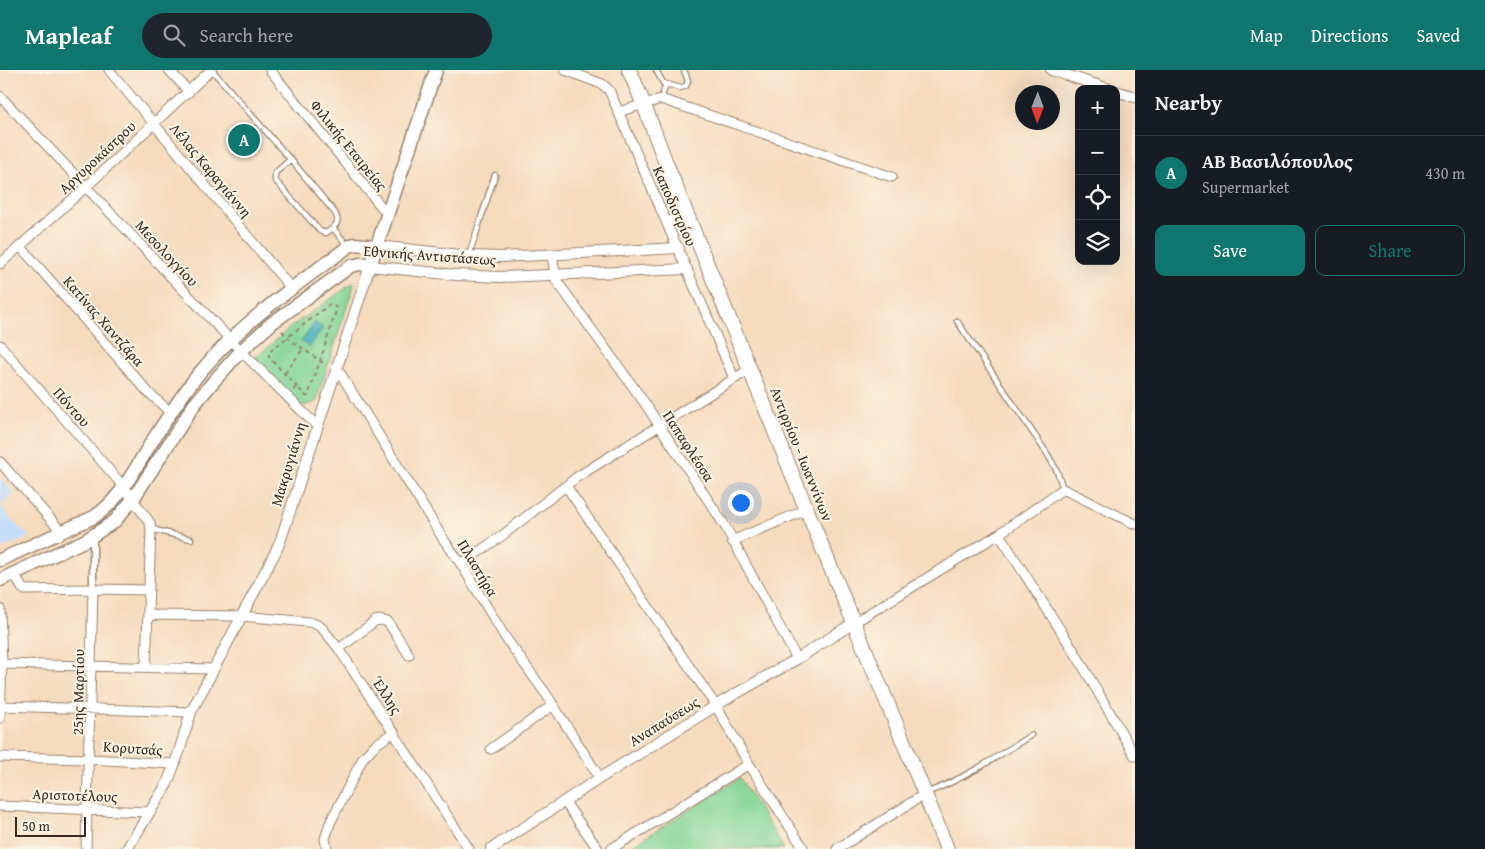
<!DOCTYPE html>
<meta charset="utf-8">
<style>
body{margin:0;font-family:"Gentium Book Plus",serif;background:#20242c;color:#f1f3f6}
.controls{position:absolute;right:15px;top:15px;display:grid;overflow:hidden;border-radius:10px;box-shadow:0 5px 20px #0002}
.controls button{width:45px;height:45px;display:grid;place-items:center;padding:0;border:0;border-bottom:1px solid #363941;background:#171b24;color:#f1f3f6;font:25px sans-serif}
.compass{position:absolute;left:1015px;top:15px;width:45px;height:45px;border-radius:50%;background:#171b24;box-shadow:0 5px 20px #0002;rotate:181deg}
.scale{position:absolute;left:15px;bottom:12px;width:71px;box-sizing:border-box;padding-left:5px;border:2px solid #3b2a1e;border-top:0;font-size:14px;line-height:18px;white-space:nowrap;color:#3b2a1e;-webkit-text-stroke:4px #fcf5e5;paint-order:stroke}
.you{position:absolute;left:740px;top:432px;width:18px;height:18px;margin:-12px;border:4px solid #fff;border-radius:50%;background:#1a73e8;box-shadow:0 0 0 8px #1a73e833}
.badge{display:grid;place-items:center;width:32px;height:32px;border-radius:50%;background:#0f766e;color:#fff;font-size:16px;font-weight:700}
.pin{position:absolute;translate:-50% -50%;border:2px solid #fff;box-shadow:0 1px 5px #0006}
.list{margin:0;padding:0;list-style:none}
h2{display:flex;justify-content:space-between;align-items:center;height:65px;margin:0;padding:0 20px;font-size:21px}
h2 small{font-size:16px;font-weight:400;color:#9ea1a6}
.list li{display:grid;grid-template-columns:32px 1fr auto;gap:15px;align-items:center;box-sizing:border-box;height:75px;padding:0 20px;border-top:1px solid #363941}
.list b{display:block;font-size:19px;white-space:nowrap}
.list p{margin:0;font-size:16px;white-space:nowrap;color:#9ea1a6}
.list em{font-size:16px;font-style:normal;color:#9ea1a6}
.actions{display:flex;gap:10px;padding:15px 20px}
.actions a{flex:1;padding:11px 0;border:1px solid #0f766e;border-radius:10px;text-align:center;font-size:18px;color:#0f766e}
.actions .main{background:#0f766e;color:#fff}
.icon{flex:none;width:28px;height:28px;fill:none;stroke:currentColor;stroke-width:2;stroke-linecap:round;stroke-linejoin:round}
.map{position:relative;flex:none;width:1135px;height:779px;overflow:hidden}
header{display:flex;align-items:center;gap:30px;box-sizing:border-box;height:70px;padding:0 25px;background:#0f766e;color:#fff}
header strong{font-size:24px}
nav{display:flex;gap:28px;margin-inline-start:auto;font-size:18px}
.search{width:350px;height:45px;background:#20242c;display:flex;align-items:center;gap:12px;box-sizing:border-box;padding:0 18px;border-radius:28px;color:#9ea1a6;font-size:19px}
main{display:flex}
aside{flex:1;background:#171b24}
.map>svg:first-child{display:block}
.built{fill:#c5def8}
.green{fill:#82d596;stroke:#5e805a}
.water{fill:#3eaeb8;stroke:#3c6c6b}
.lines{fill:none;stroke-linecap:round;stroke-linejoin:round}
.service-casing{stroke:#98826e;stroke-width:7}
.pedestrian-casing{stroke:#98826e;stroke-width:9}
.minor-casing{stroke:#98826e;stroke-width:11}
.tertiary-casing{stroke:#98826e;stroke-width:12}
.secondary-casing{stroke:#98826e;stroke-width:15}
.primary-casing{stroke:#98826e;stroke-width:16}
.path{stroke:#98826e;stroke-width:2;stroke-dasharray:4 4;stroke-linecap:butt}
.service{stroke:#fff;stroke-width:4.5}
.pedestrian{stroke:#fff;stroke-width:6}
.minor{stroke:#fff;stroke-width:9}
.tertiary{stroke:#fff;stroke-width:10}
.secondary{stroke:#fff;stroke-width:12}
.primary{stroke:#fff;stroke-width:14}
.labels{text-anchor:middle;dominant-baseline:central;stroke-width:4;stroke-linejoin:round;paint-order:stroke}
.street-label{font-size:15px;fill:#3b2a1e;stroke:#fcf5e5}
</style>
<header>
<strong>Mapleaf</strong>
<div class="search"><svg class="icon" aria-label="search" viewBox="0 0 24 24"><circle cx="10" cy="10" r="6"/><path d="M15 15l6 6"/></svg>Search here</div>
<nav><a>Map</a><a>Directions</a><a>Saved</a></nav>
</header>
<main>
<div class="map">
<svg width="1135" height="779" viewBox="0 0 1135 779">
<rect width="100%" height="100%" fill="#fcf5e5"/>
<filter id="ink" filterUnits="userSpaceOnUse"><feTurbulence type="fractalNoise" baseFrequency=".02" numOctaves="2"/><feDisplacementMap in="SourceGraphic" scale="10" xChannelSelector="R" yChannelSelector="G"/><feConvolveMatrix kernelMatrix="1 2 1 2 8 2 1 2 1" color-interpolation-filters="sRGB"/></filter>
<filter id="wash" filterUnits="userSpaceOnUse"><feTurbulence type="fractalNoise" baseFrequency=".0096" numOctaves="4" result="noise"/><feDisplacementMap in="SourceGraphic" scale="20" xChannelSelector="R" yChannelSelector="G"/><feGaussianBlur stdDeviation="1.12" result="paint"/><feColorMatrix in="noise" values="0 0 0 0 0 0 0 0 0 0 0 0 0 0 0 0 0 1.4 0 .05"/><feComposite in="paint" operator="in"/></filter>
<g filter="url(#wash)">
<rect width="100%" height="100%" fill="#f5dbbe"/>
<path class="built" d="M0,408L14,423L1,435L11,450L30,467L2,478L0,476Z"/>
<path class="green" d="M353,213L354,215L316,332L302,336L254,289L292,256Z
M740,708L784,779H627Z"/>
<path class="water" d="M315,252L323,258L310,277L301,272Z"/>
</g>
<g filter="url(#ink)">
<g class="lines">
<defs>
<path id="service" d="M212,0L297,97L335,143C339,150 338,153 333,158L347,175
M656,0L663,13L680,18L686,16L688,11L684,0
M661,29L666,14
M291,89L275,103V110L320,161L326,163L333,158
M469,185L495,105
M957,251L1048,385L1057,401L1063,419
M151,459L191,469
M926,723C964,709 997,687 1031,665"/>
<path id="pedestrian" d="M93,466V519"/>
<path id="minor" d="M109,0L291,218
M169,0L189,22
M270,0L388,145
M565,0L602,14L609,20L734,308
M0,26L241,281L317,356
M618,42L661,29L892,107
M667,152L688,144
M20,176L148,322L170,342
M552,185L556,210L644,332L725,456L797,589
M0,194L86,117L211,0
M0,275L124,417L150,453L151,459L146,596
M337,298L444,470L461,494L505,567L546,624L600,708
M0,392L61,461
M566,416L716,636L749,694L804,779
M999,464L1077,586L1135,686
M732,471L806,440
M461,494L503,465L577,407L750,299
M14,503L22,518L25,520L93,519L149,520
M0,539L2,594L0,648
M148,545L241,546L309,552L318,555L322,558L339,579L469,779
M855,552L999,464L1063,419L1135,454
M339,579L375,551L380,550L388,552L409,585
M2,594L213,599
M0,636L191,642
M491,679L553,635
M0,687L90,689L175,694
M564,731L598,779
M0,736L148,742
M86,779L93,519
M327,779L325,769L330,753L363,688L374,676L394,662
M611,779L749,694
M837,779L925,724"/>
<path id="tertiary" d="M1051,0L1109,19
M1116,21L1135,27
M377,176L469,186L501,187L679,178
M127,779L167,714L179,682L191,642L275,483L281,469L370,196L456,205L500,207L687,199
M491,779L600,708L730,627L797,589L855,552"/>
<path id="secondary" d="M0,490L94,447C121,429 134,400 151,373C167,348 182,324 201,301C243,251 296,215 348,177L354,174L377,176
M0,510L86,470L115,451L133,429L194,335L213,312L241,281L272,253L351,196L360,194L370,196L436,0"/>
<path id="primary" d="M629,0C644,32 655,65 668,98C702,181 736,265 770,349C827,493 890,635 947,779"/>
</defs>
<use href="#service" class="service-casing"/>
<use href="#pedestrian" class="pedestrian-casing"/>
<use href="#minor" class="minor-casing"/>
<use href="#tertiary" class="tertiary-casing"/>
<use href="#secondary" class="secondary-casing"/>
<use href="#primary" class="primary-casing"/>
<path class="path" d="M282,261L288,268L320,291L337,238L330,234L269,282V287L297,317
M285,303L303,279
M293,320L297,317L306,326H308L320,291L327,294"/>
<use href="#service" class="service"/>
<use href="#pedestrian" class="pedestrian"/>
<use href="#minor" class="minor"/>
<use href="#tertiary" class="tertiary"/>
<use href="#secondary" class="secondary"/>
<use href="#primary" class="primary"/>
</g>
</g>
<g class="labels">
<g class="street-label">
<text transform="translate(349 75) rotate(51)">Φιλικής Εταιρείας</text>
<text transform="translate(97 87) rotate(-43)">Αργυροκάστρου</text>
<text transform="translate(211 100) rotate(50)">Λέλας Καραγιάννη</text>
<text transform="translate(675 136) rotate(66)">Καποδιστρίου</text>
<text transform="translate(167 183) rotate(47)">Μεσολογγίου</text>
<text transform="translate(430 185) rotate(4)">Εθνικής Αντιστάσεως</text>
<text transform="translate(104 251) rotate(49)">Κατίνας Χαντζάρα</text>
<text transform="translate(72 337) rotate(49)">Πόντου</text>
<text transform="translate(689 376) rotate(57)">Παπαφλέσσα</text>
<text transform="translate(802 384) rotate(68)">Αντιρρίου - Ιωαννίνων</text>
<text transform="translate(288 394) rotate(-73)">Μακρυγιάννη</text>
<text transform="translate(478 498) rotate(59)">Πλαστήρα</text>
<text transform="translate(78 622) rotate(-89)">25ης Μαρτίου</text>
<text transform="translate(387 625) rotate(57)">Έλλης</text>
<text transform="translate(664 651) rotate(-32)">Αναπαύσεως</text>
<text transform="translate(133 678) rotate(4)">Κορυτσάς</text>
<text transform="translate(75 725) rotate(2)">Αριστοτέλους</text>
</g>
</g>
</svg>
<div class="controls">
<button>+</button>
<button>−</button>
<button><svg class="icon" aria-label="locate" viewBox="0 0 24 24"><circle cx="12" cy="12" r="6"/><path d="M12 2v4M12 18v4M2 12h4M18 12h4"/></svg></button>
<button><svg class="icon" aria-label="layers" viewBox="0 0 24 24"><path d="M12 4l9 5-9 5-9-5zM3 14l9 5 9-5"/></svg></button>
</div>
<svg class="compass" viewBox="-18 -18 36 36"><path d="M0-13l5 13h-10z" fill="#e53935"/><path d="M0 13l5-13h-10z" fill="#9ea1a6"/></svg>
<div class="scale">50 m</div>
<div class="you"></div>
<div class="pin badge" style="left:244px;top:70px">A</div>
</div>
<aside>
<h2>Nearby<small></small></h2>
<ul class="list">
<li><span class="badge">A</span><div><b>ΑΒ Βασιλόπουλος</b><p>Supermarket</p></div><em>430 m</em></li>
</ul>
<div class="actions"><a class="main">Save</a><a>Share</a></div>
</aside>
</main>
